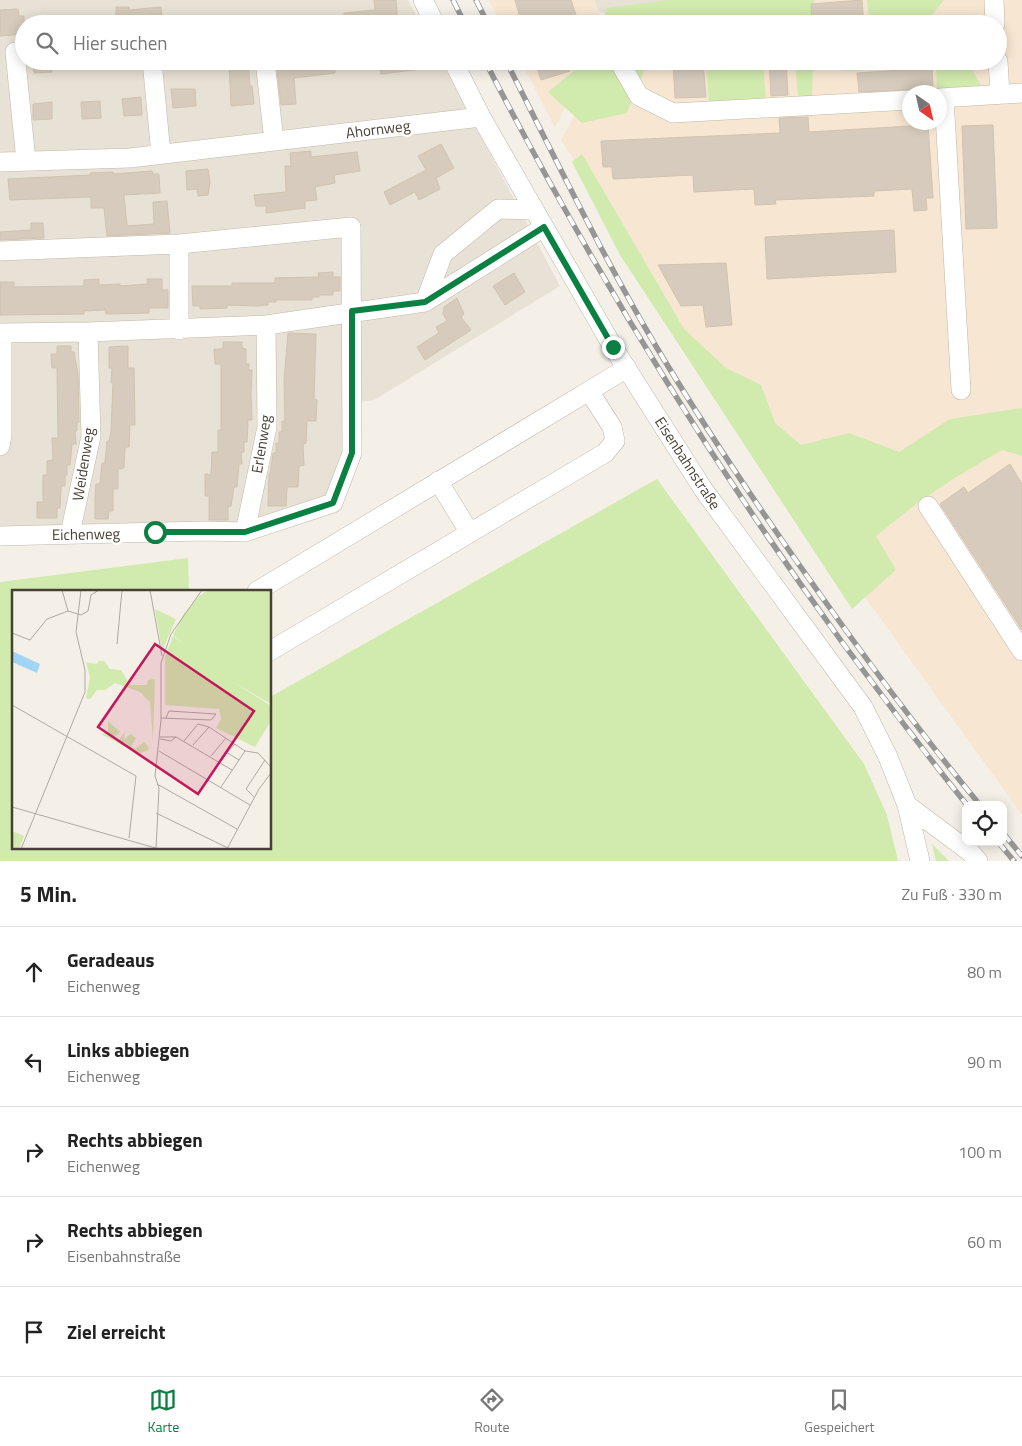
<!DOCTYPE html>
<html lang="de">
<meta charset="utf-8">
<style>
body{margin:0;font-family:"Titillium Web",sans-serif;background:#f2f2f2;color:#222}
.controls{position:absolute;right:15px;bottom:15px;display:grid;overflow:hidden;border-radius:10px;box-shadow:0 2px 12px #0003}
.controls button{width:45px;height:45px;display:grid;place-items:center;padding:0;border:0;border-bottom:1px solid #e0e0e0;background:#fff;color:#222;font:25px sans-serif}
.compass{position:absolute;left:902px;top:85px;width:45px;height:45px;border-radius:50%;background:#fff;box-shadow:0 2px 12px #0003;rotate:146deg}
.stop{position:absolute;width:15px;height:15px;margin:-11px;border:4px solid #0b8043;border-radius:50%;background:#fff}
.stop.end{background:#0b8043;border-color:#fff;box-shadow:0 1px 5px #0008}
.list{margin:0;padding:0;list-style:none}
h2{display:flex;justify-content:space-between;align-items:center;height:65px;margin:0;padding:0 20px;font-size:21px}
h2 small{font-size:16px;font-weight:400;color:#767676}
.list li{display:grid;grid-template-columns:32px 1fr auto;gap:15px;align-items:center;box-sizing:border-box;height:90px;padding:0 20px;border-top:1px solid #e0e0e0}
.list b{display:block;font-size:19px;white-space:nowrap}
.list p{margin:0;font-size:16px;white-space:nowrap;color:#767676}
.list em{font-size:16px;font-style:normal;color:#767676}
.icon{flex:none;width:28px;height:28px;fill:none;stroke:currentColor;stroke-width:2;stroke-linecap:round;stroke-linejoin:round}
.map{position:relative;flex:none;width:1022px;height:861px;overflow:hidden}
.search{position:absolute;background:#fff;box-shadow:0 2px 12px #0003;left:15px;right:15px;top:15px;height:55px;display:flex;align-items:center;gap:12px;box-sizing:border-box;padding:0 18px;border-radius:28px;color:#767676;font-size:19px}
.sheet{height:515px;background:#fff}
nav{display:flex;justify-content:space-around;align-items:center;box-sizing:border-box;height:70px;border-top:1px solid #e0e0e0;background:#fff;font-size:14px;color:#767676}
nav a{display:grid;justify-items:center;gap:2px}
nav .on{color:#0b8043}
.map>svg:first-child{display:block}
.residential{fill:#e8e1d5}
.commercial{fill:#f7e6d1;fill-rule:evenodd}
.green{fill:#d1eaae}
.building{fill:#d6cbbc;stroke:#d1c3af}
.lines{fill:none;stroke-linecap:round;stroke-linejoin:round}
.minor-casing{stroke:#c0b7a9;stroke-width:20}
.minor{stroke:#fff;stroke-width:19}
.rail-casing{stroke:#969696;stroke-width:5.5}
.rail{stroke:#fff;stroke-width:4;stroke-dasharray:11;stroke-linecap:butt}
.route{stroke:#0b8043;stroke-width:6}
.labels{text-anchor:middle;dominant-baseline:central;stroke-width:4.5;stroke-linejoin:round;paint-order:stroke}
.street-label{font-size:15px;fill:#474035;stroke:#fff}
.inset-road{fill:none;stroke:#afaaa0;stroke-width:1}
.view{fill:#c2185b;fill-opacity:0.15;stroke:#c2185b;stroke-width:2.5}
.inset-edge{fill:none;stroke:#474035;stroke-width:2.5}
</style>
<div class="map">
<svg width="1022" height="861" viewBox="0 0 1022 861">
<rect width="100%" height="100%" fill="#f4f0e7"/>
<path class="residential" d="M0,0H408L421,24H24V61H441L560,286L374,400L344,404V453L327,498L238,525L0,528Z
M594,0H733L613,14L599,12Z"/>
<path class="commercial" d="M489,0H594L603,24H502Z
M800,0H1022V815L798,504L561,140L604,61H998V24H624ZM910,92H940V122H910Z
M521,61H588L555,128Z"/>
<path class="green" d="M669,0H814V24H704V17L663,20L662,24H602L607,8Z
M867,0H944L931,16L939,24H842L869,19Z
M582,61H648L627,113L582,123L548,92L574,71Z
M706,61H763L766,103L709,106Z
M795,61H813L812,96H798Z
M846,61H967L984,91L937,92L936,66L847,71Z
M582,154L684,329L726,368L761,385L775,423L801,445L849,433L899,452L950,419L1022,408V456L1002,450L953,479L916,504L876,536L896,570L852,609L620,255L572,162Z
M657,479L864,764L887,815L898,861H0V582L188,558L189,591H14V847H270V697Z
M932,844L949,861H936Z"/>
<path class="building" d="M374,0H396L398,24H344V13L375,10Z
M515,0H571L579,24H522Z
M862,0L863,15L838,17V24H812L811,4Z
M116,7H129V10L161,7L162,24H143V21L116,23Z
M18,9L19,16H24V34L0,36V10Z
M33,61H51L52,72L34,73Z
M229,61H248L250,86H252L254,104L231,106Z
M276,61H334L335,73L294,78L296,104L281,105Z
M379,61H421L422,69L381,74Z
M535,61H566L570,71L541,80Z
M673,61H703L706,97L675,98Z
M769,61H786L788,95L771,96Z
M932,68L933,89L859,92L857,73Z
M171,89H195L196,106L173,108Z
M141,97L142,115L124,116L122,99Z
M100,101L101,118L82,119L81,102Z
M52,102V119L33,120V104Z
M808,117L809,132L928,125L933,198H926L927,210L914,211L912,189L874,191V196L775,200L776,204L755,205L754,189L694,192L693,175L613,179L612,167H603L601,141L780,133L779,118Z
M993,125L997,228L966,229L962,126Z
M441,144L454,168L436,178L440,189L419,200L415,192L390,205L384,192L426,170L418,156Z
M311,151V157L357,152L360,171L334,175L335,183L315,187L317,200L305,201V208L266,213V206H256L254,195L286,192L285,166H291L290,153Z
M208,169L210,182L208,195L198,196L197,189L187,190L186,171Z
M152,171L153,174H159L160,193L124,195L127,226L154,224L153,202L167,201L170,233L107,236L104,208H91V197L10,200L8,179L91,175L90,173L113,172V174Z
M31,223H43L44,238L0,240V232L31,230Z
M894,230L896,272L767,279L765,237Z
M726,263L732,325L706,327L703,305L681,306L658,265Z
M333,272V277H340V291H333V295H319V297H312V300H276V302H268V305L256,306L227,305V308L200,309V306H193L192,286H232V283H275V278L319,277L318,273Z
M514,273L525,292L505,305L493,286Z
M99,279V285L120,284V286L148,284L147,279H162V290H168V308H149V313L106,314L105,310L84,311V314L0,315V282H14V287L84,286V280Z
M457,298L464,314L461,317L471,330L425,360L417,347L439,333L436,327L447,321L443,314L444,307Z
M288,333L316,334L314,399L317,400L316,421H307L306,443L303,444L304,465L299,466L298,487H287L286,506H268L269,474H270L273,453H276V443H279V432H282V421H285L284,380Z
M223,342H242V348L246,349V364H249V370H252L251,393L252,420H248L247,442H244V452H241L242,464H239L237,487H234L231,506L228,507V520H209V496H205V474L211,475L212,452H218V430H221V364H215L214,349H223Z
M57,346H71V352H74L78,374L79,422H77V431H75L76,444H72L70,465H67V475H65V486H61L60,508H57V518H37V502H43V475H47V461L53,460L52,438H58L57,368H52L51,354H57Z
M128,346V368H134L135,425H130L129,447H125L124,468L118,469V489H113V511H109L108,519H95V497L96,484H100L102,463H105L107,441H109L111,432L113,383H111L112,368H109V347Z
M1010,464L1022,484V630L940,504L964,487L968,493Z"/>
<g class="lines">
<defs>
<path id="minor" d="M423,0L435,24
M994,0L995,24
M15,52L26,161
M152,61L161,154
M265,61L274,141
M453,61L481,117L613,347L703,489L863,707L888,757L907,805L920,861
M998,61L1000,94
M623,68L639,96L673,113L910,100
M940,98L1022,93
M944,98L961,390
M0,162L130,158L481,117
M179,244V330
M0,251L179,244L351,227L352,453L333,503L245,532L204,531L0,536
M425,302L443,254L498,209L534,210
M0,333L88,332L266,325L425,302L544,227
M0,446L2,435V333
M438,481L470,533
M928,506L1022,651
M245,532L267,427L266,325
M70,534L91,436L88,332
M257,591L627,368
M270,651L605,453L615,441L612,427L589,391
M907,805L970,852L978,861"/>
</defs>
<use href="#minor" class="minor-casing"/>
<use href="#minor" class="minor"/>
<defs>
<path id="rail" d="M453,0L465,24
M476,0L488,24
M485,61C589,263 708,458 842,642C883,697 924,752 967,805
M506,61C555,158 602,255 657,348C714,443 777,535 842,625C886,686 931,746 980,805
M1003,833L1022,856
M998,842L1014,861"/>
</defs>
<use href="#rail" class="rail-casing"/>
<use href="#rail" class="rail"/>
</g>
<g class="lines">
<path class="route" d="M155,532H245L333,503L352,453V311L425,302L544,227L613,347"/>
</g>
<g class="labels">
<g class="street-label">
<text transform="translate(378 129) rotate(-7)">Ahornweg</text>
<text transform="translate(261 444) rotate(-81)">Erlenweg</text>
<text transform="translate(688 463) rotate(57)">Eisenbahnstraße</text>
<text transform="translate(83 464) rotate(-81)">Weidenweg</text>
<text transform="translate(86 534) rotate(-1)">Eichenweg</text>
</g>
</g>
<g transform="translate(12 590)">
<rect width="259" height="259" fill="#f4f0e7"/>
<path d="M197,0H259V114L221,92L259,116V131L243,157L204,138L209,129L207,119L153,115V67L161,46L173,54L161,45L171,25L187,6ZM143,19L164,29L150,61ZM87,71H92L98,79L109,80L118,95H135L136,90L143,89L141,151L138,112L128,102L103,93L93,100H85L78,109L74,108L78,88L74,72L84,74ZM96,131L108,142L101,148L106,151L113,142L112,150L118,144L124,148L119,157L123,159L132,152L138,159L127,164L89,144L96,142ZM0,241L12,246L7,259H0Z" fill="#d1eaae"/>
<path d="M0,61L28,74L25,83L0,72Z" fill="#a1d5f3"/>
<path class="inset-road" d="M50,0L56,21L69,25L76,21L79,5L87,0M138,0L150,66M0,43L18,50L35,29L56,21M105,54L110,0M0,115L124,186L117,248M149,128L199,130L204,124L157,121L154,128M148,147H164L220,180M148,149L159,151L164,147M172,151L186,134L197,137L233,161L246,163L259,177M181,155L197,137M147,161L238,215M214,162L227,170M199,166L214,148M207,172L223,154M145,194L225,239M209,197L233,161M242,207L234,199L253,170M0,217L147,259M144,223L216,258M9,259L73,102V80L64,42L69,0M144,259L147,198L143,186L149,130V73L159,44L190,0M215,259L247,199L259,183"/>
<path class="view" d="M143,54L242,121L186,204L86,137Z"/>
<rect width="259" height="259" class="inset-edge"/>
</g>
</svg>
<div class="controls">
<button><svg class="icon" aria-label="locate" viewBox="0 0 24 24"><circle cx="12" cy="12" r="6"/><path d="M12 2v4M12 18v4M2 12h4M18 12h4"/></svg></button>
</div>
<svg class="compass" viewBox="-18 -18 36 36"><path d="M0-13l5 13h-10z" fill="#e53935"/><path d="M0 13l5-13h-10z" fill="#767676"/></svg>
<div class="stop" style="left:155px;top:532px"></div>
<div class="stop end" style="left:613px;top:347px"></div>
<div class="search"><svg class="icon" aria-label="search" viewBox="0 0 24 24"><circle cx="10" cy="10" r="6"/><path d="M15 15l6 6"/></svg>Hier suchen</div>
</div>
<section class="sheet">
<h2>5 Min.<small>Zu Fuß · 330 m</small></h2>
<ul class="list">
<li><svg class="icon" aria-label="ahead" viewBox="0 0 24 24"><path d="M12 20V5M6 11l6-6 6 6"/></svg><div><b>Geradeaus</b><p>Eichenweg</p></div><em>80 m</em></li>
<li><svg class="icon" aria-label="left" viewBox="0 0 24 24"><path d="M17 20v-9H6M10 6l-5 5 5 5"/></svg><div><b>Links abbiegen</b><p>Eichenweg</p></div><em>90 m</em></li>
<li><svg class="icon" aria-label="right" viewBox="0 0 24 24"><path d="M7 20v-9h11M14 6l5 5-5 5"/></svg><div><b>Rechts abbiegen</b><p>Eichenweg</p></div><em>100 m</em></li>
<li><svg class="icon" aria-label="right" viewBox="0 0 24 24"><path d="M7 20v-9h11M14 6l5 5-5 5"/></svg><div><b>Rechts abbiegen</b><p>Eisenbahnstraße</p></div><em>60 m</em></li>
<li><svg class="icon" aria-label="arrive" viewBox="0 0 24 24"><path d="M6 21V4h12l-3 4 3 4H6"/></svg><div><b>Ziel erreicht</b></div></li>
</ul>
</section>
<nav>
<a class="on"><svg class="icon" aria-label="map" viewBox="0 0 24 24"><path d="M3 6l6-2 6 2 6-2v14l-6 2-6-2-6 2zM9 4v14M15 6v14"/></svg>Karte</a>
<a><svg class="icon" aria-label="directions" viewBox="0 0 24 24"><path d="M12 3l9 9-9 9-9-9zM9 14v-3h6M13 9l2 2-2 2"/></svg>Route</a>
<a><svg class="icon" aria-label="saved" viewBox="0 0 24 24"><path d="M7 4h10v16l-5-4-5 4z"/></svg>Gespeichert</a>
</nav>
